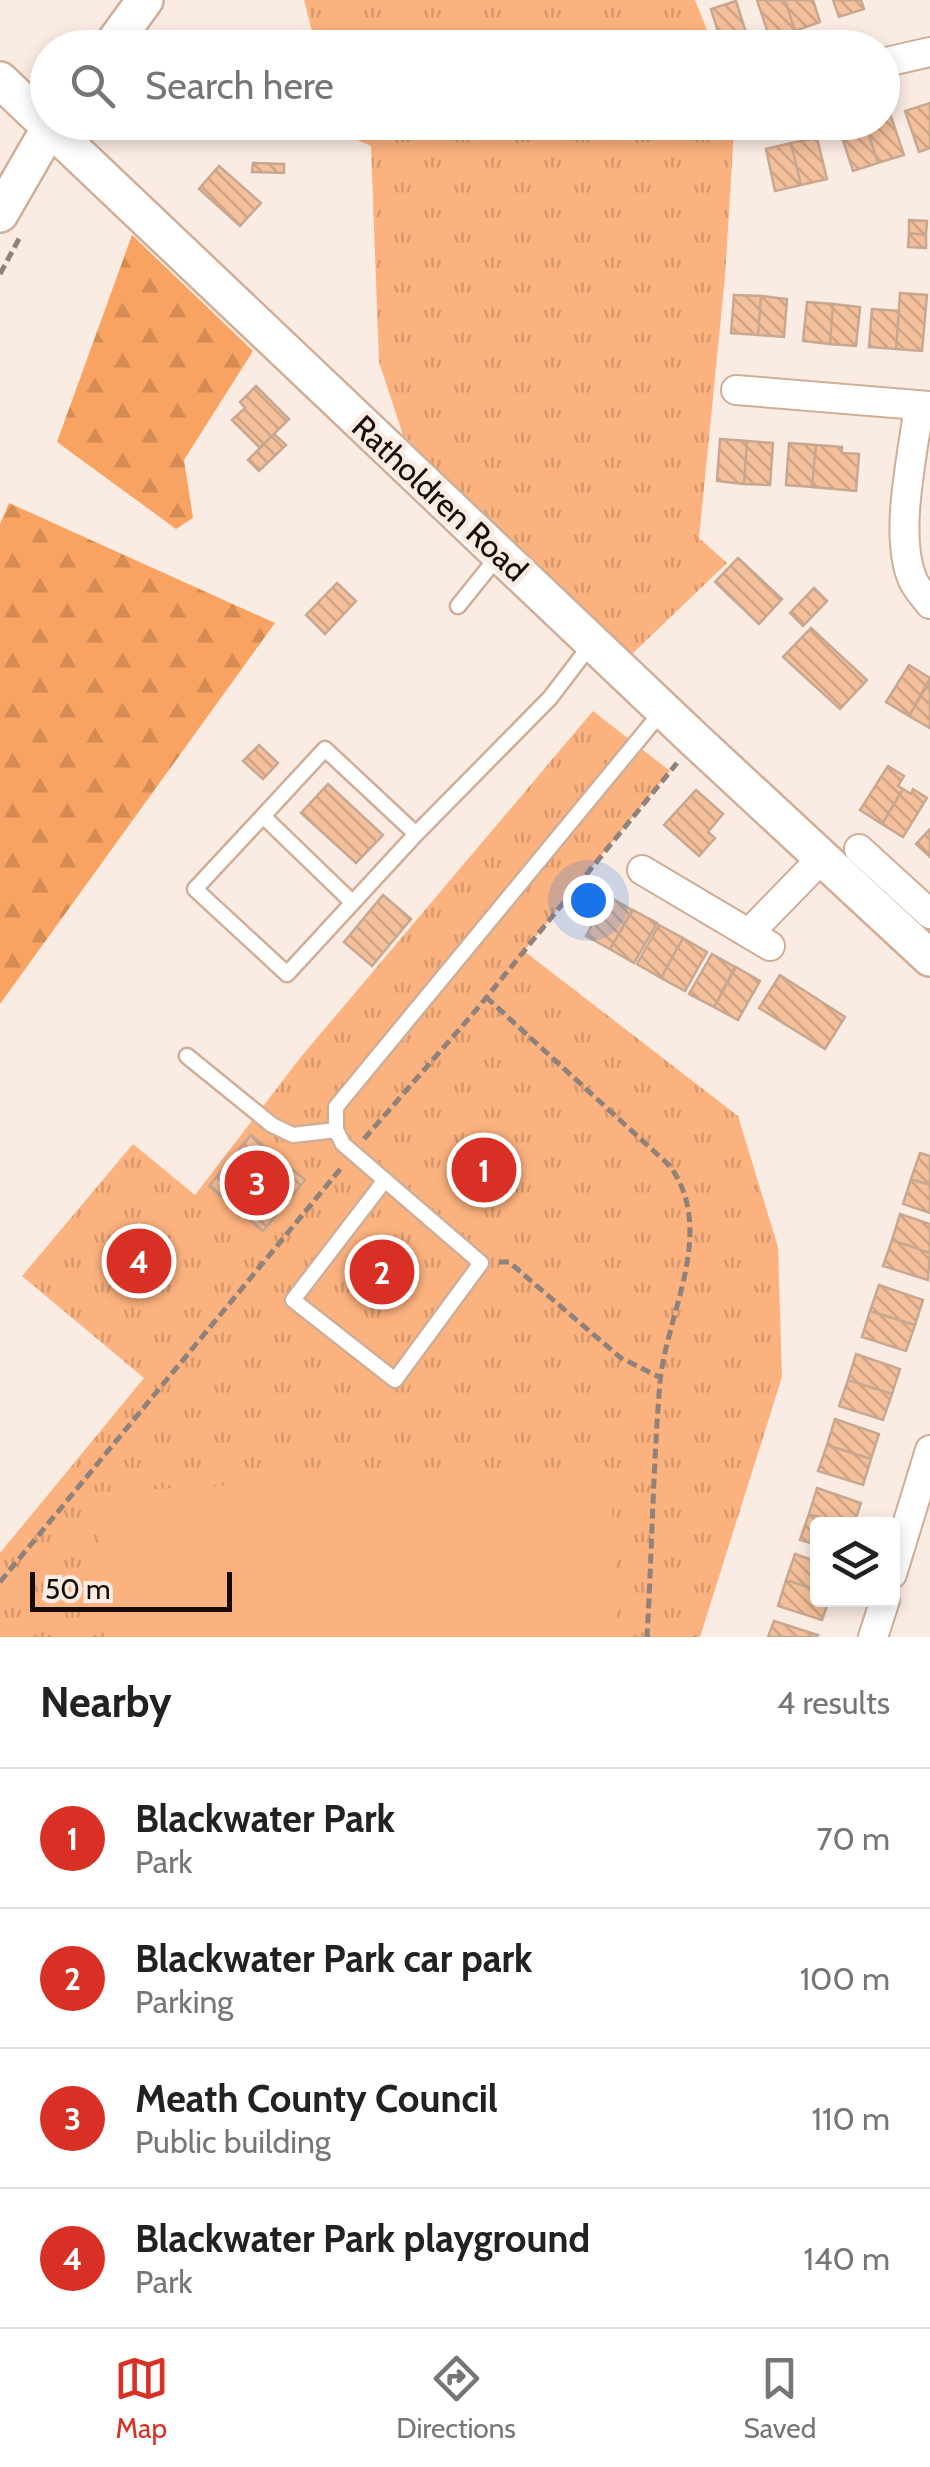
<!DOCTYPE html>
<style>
body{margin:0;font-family:Cabin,sans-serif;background:#f6f6f6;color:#222}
.controls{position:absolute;right:30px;bottom:30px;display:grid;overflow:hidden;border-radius:10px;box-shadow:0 5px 15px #0003}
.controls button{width:90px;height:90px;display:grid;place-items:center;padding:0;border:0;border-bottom:2px solid #e0e0e0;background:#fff;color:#222;font:50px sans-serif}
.scale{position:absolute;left:30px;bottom:25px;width:202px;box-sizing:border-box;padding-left:10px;border:5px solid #170b05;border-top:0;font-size:28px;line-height:35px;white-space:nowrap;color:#170b05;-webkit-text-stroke:8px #fbece3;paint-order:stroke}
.you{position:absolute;left:588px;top:900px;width:35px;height:35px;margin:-25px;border:8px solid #fff;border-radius:50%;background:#1a73e8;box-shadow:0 0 0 15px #1a73e833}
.badge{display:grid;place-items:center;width:65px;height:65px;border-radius:50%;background:#d93025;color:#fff;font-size:32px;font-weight:700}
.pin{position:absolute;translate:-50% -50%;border:5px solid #fff;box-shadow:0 2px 10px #0006}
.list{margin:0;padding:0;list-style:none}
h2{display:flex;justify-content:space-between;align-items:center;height:130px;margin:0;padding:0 40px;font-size:42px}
h2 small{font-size:32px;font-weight:400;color:#767676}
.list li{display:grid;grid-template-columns:65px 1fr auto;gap:30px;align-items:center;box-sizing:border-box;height:140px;padding:0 40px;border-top:2px solid #e0e0e0}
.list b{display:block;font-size:38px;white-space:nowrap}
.list p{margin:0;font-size:32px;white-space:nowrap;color:#767676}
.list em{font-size:32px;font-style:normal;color:#767676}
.icon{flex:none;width:55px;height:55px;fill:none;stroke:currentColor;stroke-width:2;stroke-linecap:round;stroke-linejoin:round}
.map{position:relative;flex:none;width:930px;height:1637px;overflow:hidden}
.search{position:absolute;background:#fff;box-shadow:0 5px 15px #0003;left:30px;right:30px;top:30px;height:110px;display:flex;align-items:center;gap:25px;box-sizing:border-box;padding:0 35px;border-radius:55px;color:#767676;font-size:38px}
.sheet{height:690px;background:#fff}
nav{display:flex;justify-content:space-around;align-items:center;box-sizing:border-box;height:140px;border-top:2px solid #e0e0e0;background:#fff;font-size:28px;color:#767676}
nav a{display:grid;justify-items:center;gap:5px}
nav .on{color:#d93025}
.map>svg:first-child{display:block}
.grass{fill:url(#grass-tufts)}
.forest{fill:url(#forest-firs)}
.pitch{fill:#fcb27e}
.building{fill:url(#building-back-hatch);stroke:#c8a791;stroke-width:2.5}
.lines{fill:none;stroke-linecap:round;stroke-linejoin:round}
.service-casing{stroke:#cfae98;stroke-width:19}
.minor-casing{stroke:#cfae98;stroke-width:32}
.tertiary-casing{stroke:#cfae98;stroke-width:40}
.path{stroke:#90827b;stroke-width:5;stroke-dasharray:10 5;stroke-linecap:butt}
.service{stroke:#fff;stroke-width:14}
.minor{stroke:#fff;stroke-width:28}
.tertiary{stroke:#fff;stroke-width:35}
.labels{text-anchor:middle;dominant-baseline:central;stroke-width:10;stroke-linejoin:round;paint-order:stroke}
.street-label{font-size:32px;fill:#170b05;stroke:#fbece3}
</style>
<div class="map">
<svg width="930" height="1637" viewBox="0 0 930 1637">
<defs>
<pattern id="grass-tufts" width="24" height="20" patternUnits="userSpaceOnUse" patternTransform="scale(2.5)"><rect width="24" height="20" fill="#fcb27e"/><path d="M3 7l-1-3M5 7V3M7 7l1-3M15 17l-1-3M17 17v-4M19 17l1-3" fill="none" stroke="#d7986b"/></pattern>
<pattern id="forest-firs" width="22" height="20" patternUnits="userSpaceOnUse" patternTransform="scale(2.5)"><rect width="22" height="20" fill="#f9a363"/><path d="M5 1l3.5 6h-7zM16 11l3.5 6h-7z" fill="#d58b54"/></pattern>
<pattern id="building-back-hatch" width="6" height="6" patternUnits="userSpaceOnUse" patternTransform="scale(2.5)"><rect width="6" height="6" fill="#f4bf9b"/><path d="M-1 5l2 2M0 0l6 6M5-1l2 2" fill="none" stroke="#d0a384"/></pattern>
</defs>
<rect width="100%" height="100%" fill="#fbece3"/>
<path class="grass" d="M304,0H695L714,47H316Z
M335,123H756L734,129L725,277L699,538L727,563L630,656L403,435L379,362L371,146L337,131Z
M593,711L670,771L524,951L738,1116L778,1247L782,1377L700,1637H0V1553L144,1378L22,1276L133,1144L195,1195L300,1058Z"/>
<path class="forest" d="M132,235L253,351L184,460L193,518L176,529L57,442Z
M9,503L275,623L0,1004V524Z"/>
<path class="pitch" d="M610,1467L618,1637H104L96,1492Z"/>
<path class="building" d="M757,0H785L795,31L770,39Z
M785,0H813L820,22L795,31Z
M833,0H861L864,9L839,17Z
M736,1L749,42L723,48L711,9Z
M930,103V148L919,152L905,111Z
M890,114L904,155L878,163L865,123L882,122V117Z
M865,123L878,163L853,171L840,131Z
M817,138L827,179L801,185L791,143Z
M791,143L801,185L775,191L766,149Z
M253,163L284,164V173L252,172Z
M219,166L261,203L240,226L199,189Z
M909,220L927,221L926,235L909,233Z
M909,233L926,235V248L908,247Z
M900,293L927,295L922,351L896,349Z
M734,295L761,296L758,335L731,333Z
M761,296L787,299L784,337L758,335Z
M807,302L833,304L830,344L803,341Z
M833,304L860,307L856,346L830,344Z
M872,309L899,311L896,349L869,347Z
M256,386L289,419L260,448L232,420L245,408L240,402Z
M274,434L286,445L259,471L248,460Z
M720,439L747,441L744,484L717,481Z
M747,441L773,443L770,485L744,484Z
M789,443L816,445L812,487L786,485Z
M816,445L842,447V453L859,454L856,491L812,487Z
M738,558L782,599L759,624L715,582Z
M337,583L356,601L325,634L306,615Z
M814,588L827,601L803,626L790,613Z
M811,628L867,680L840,709L783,657Z
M909,665L930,678L909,716L886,702Z
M930,681V728L909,716Z
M259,745L278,763L263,779L243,761Z
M888,766L904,776L898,786L903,789L882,824L860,810Z
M328,784L383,835L356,863L301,813Z
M903,789L911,794L913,789L927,798L903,837L882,824Z
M696,790L723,814L708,832L715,838L699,856L664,825Z
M930,829V857L916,844Z
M383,895L411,919L372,966L344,942Z
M608,896L632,910L610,949L586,936Z
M633,910L657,923L634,963L610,949Z
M659,925L683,938L661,978L637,964Z
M683,938L707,952L685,991L661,978Z
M712,954L735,967L714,1007L689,994Z
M736,967L760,981L738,1020L714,1007Z
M780,975L845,1017L825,1049L759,1008Z
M251,1135L305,1180L263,1231L209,1186Z
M920,1153L930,1156V1185L911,1179Z
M911,1179L930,1185V1213L903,1204Z
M900,1214L930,1224V1253L892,1240Z
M892,1240L930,1253L928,1280L883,1266Z
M879,1285L923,1300L915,1325L870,1311Z
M870,1311L915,1325L906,1351L862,1337Z
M856,1354L900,1369L892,1394L848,1380Z
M848,1380L892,1394L883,1420L839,1406Z
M835,1419L879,1434L871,1459L827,1445Z
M827,1445L871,1459L863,1485L818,1471Z
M817,1488L861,1503L854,1524H841L809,1514Z
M809,1514L841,1524H818V1545L800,1540Z
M795,1554L818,1562V1590L786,1580Z
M786,1580L818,1590V1600H829L822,1620L778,1606Z
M774,1621L818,1635L817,1637H768Z"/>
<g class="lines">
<defs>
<path id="service" d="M458,606L499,555
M263,816L325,749L416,834
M352,902L263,816L195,889L287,974L416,834L550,698L592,643
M187,1056L272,1125L293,1135L336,1130
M385,1180L293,1300L395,1380L481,1263L343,1144L336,1130V1107L663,710"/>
<path id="minor" d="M882,63L930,52
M736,390L930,406
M919,406C913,454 894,533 912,578C915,587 924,596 930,604
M859,849L930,914
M642,870L770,946
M749,933L823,857
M892,1574L930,1450
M873,1637L885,1600"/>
<path id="tertiary" d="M110,48L145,0
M0,80L695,740L930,958
M0,214L53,122"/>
</defs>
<use href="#service" class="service-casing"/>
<use href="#minor" class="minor-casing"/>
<use href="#tertiary" class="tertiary-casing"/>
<path class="path" d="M0,274L20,237
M486,997L670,1166C717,1232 667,1312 660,1382C653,1467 652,1552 647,1637
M364,1139L477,1009L677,763
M499,1262H509L621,1358L661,1378
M0,1582L342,1167"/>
<use href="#service" class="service"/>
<use href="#minor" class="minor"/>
<use href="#tertiary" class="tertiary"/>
</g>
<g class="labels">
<g class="street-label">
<text transform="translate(440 498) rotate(43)">Ratholdren Road</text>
</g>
</g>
</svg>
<div class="controls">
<button><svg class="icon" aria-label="layers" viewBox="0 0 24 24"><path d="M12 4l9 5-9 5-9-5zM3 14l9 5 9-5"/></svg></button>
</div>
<div class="scale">50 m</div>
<div class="you"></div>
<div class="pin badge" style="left:484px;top:1170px">1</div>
<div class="pin badge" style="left:382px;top:1272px">2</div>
<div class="pin badge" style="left:257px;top:1183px">3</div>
<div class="pin badge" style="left:139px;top:1261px">4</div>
<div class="search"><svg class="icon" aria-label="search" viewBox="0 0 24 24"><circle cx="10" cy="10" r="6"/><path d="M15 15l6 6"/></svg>Search here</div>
</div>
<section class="sheet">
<h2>Nearby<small>4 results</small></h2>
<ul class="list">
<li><span class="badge">1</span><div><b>Blackwater Park</b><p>Park</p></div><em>70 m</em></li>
<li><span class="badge">2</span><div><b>Blackwater Park car park</b><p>Parking</p></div><em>100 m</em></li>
<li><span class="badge">3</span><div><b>Meath County Council</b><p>Public building</p></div><em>110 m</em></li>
<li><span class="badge">4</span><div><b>Blackwater Park playground</b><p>Park</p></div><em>140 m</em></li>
</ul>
</section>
<nav>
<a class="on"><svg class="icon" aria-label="map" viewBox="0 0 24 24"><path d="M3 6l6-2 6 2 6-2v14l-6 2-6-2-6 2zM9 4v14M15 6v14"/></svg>Map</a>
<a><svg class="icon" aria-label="directions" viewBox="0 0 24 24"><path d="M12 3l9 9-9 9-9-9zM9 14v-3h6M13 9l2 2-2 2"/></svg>Directions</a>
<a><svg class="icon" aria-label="saved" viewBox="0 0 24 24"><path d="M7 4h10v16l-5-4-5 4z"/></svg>Saved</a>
</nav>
